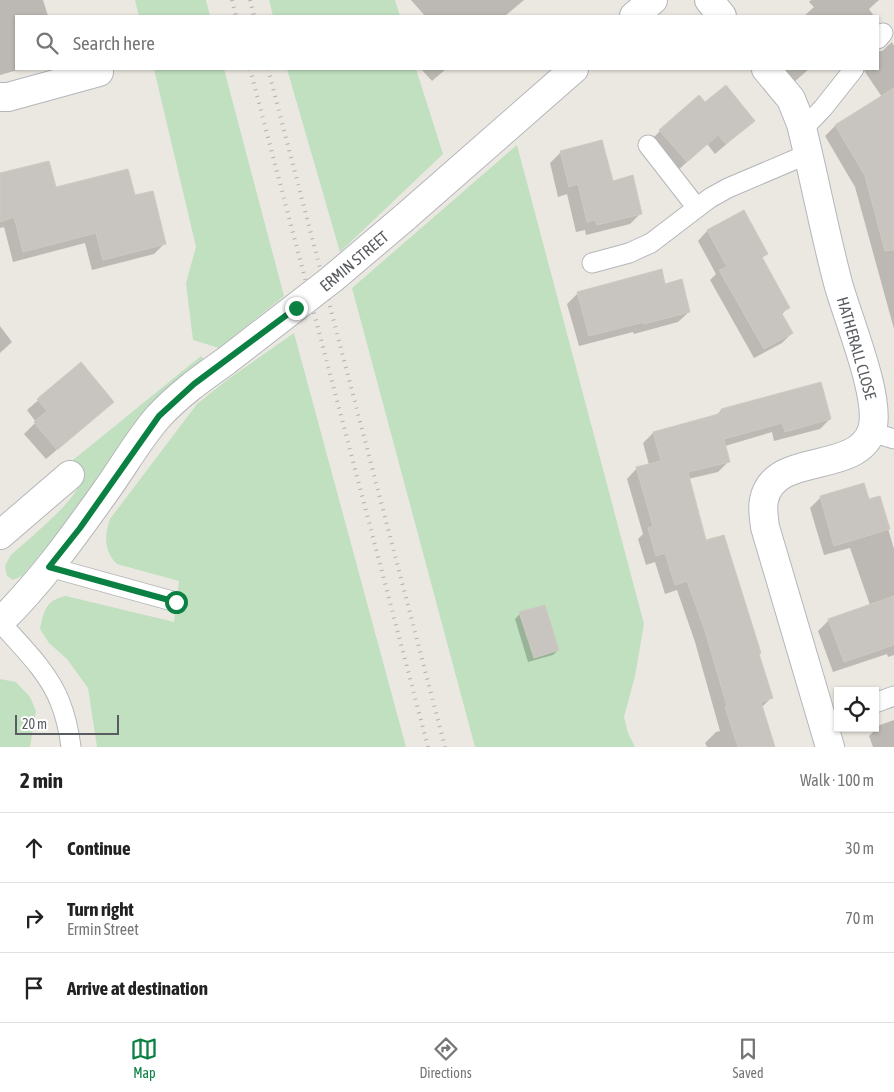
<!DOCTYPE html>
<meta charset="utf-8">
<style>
body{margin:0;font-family:"Asap Condensed",sans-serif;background:#f2f2f2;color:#222}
.controls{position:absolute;right:15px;bottom:15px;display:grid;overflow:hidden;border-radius:0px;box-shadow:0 1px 4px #0004}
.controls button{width:45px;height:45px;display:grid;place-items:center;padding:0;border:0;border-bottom:1px solid #e0e0e0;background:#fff;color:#222;font:25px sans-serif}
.scale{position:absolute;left:15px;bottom:12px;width:104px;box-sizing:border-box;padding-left:5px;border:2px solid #595c60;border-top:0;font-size:14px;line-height:18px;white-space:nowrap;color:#595c60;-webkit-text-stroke:4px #fff;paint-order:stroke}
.stop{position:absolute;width:15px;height:15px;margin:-11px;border:4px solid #0b8043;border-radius:50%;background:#fff}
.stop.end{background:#0b8043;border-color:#fff;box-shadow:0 1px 5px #0008}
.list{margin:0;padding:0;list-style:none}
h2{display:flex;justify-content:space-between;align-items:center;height:65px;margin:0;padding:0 20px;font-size:21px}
h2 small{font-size:16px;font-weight:400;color:#767676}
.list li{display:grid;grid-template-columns:32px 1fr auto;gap:15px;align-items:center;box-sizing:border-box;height:70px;padding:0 20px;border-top:1px solid #e0e0e0}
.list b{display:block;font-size:19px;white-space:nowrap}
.list p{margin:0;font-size:16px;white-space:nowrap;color:#767676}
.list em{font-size:16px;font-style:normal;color:#767676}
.icon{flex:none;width:28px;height:28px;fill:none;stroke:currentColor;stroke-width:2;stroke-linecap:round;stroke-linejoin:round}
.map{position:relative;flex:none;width:894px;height:747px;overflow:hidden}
.search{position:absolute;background:#fff;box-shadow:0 1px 4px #0004;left:15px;right:15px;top:15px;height:55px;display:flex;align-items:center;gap:12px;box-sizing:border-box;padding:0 18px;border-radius:0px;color:#767676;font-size:19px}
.sheet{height:275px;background:#fff}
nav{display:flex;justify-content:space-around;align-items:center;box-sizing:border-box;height:70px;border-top:1px solid #e0e0e0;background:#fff;font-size:14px;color:#767676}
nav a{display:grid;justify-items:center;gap:2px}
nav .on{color:#0b8043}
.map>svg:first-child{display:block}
.green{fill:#c0e0c0}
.shadow{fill:#0003}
.building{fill:#c8c5c0;stroke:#cecac0}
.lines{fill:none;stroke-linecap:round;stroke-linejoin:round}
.lane-casing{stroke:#b3b6ba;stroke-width:21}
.street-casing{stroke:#b3b6ba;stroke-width:30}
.secondary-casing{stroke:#b3b5ba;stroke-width:30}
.lane{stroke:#fff;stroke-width:19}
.street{stroke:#fff;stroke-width:28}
.secondary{stroke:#fff;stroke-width:28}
.rail{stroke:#afb0b0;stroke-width:4;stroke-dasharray:1 6;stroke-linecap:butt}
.secondary-bridge-casing{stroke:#b3b5ba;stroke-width:30;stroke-linecap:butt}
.secondary-bridge{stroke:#fff;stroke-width:28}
.route{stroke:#0b8043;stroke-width:6}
.labels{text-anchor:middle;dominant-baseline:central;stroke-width:4;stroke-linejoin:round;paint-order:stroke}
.street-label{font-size:16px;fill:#595c60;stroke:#fff}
</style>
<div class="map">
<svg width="894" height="747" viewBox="0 0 894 747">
<rect width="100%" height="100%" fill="#ebe8e1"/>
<path class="green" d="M135,0H206L210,16H139Z
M269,0H395L400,16H273Z
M154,69H224L284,296L219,348L193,340L186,283L196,247Z
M287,69H416L443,154L340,252Z
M517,145L644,624L635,676L624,717L628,733L635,747H475L352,288Z
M294,333L406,747H97L88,688L67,659L49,643L40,629C44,610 46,600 66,596L174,622L179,581L117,564C104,551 104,536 110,519L197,404L227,380Z
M201,356L204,360L162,392L116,452L67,523L22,576L13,580L7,576L5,566L10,556C25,542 77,500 80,482C82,474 77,467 73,460Z
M0,679L16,682L30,697L36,711L30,747H0Z"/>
<path class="shadow" d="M0,0H43L48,16H16V69H22L0,75Z
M411,0H524L505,16H425Z
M811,0H879L869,9L874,16H804L814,7L809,2Z
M892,42L894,46V89L882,97L863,69H878V51H882Z
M421,69H446L432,81Z
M781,69H809L793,83Z
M704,104L753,121L715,154L707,144L676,172L650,141L660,131Z
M835,126L894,137V329L855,187L825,136Z
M561,152L612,182L641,213L630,224L586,235L585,230L576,232L567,194L558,197L550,163Z
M0,174L55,189L134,197L165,243L154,254L92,270L85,243L13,262L4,227L0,228Z
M743,211L766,254L761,259L788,308L781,315L792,333L782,343L754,358L710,280L716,274L698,241L707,231Z
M578,293L689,312L678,322L634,334L633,332L579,346L567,304Z
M0,326L12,342L0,353Z
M81,363L113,402L46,459L24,434L36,422L27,410Z
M721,410L830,419L820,429L774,441L772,432L725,446L729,461L718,472L688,479L706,542L758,655L772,697L761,708L768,747H707L705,743L716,732L720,731L695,642L677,590L665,594L655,562L646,565L638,539L643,534L627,479L637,468L649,465L643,443L653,433L716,416Z
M821,497L868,501L879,498L894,549V655L888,657L887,654L833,672L818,631L829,620L870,605L850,548L824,555L810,508Z
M520,614L558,650L553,655L528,662L515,619Z
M894,720V747H873L869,736L880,725Z"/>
<path class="building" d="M726,85L755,121L726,144L718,135L687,162L659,130L699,95L705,102Z
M894,88V250L885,251L865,176L835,125Z
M602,140L613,181L633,175L642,214L597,225L595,220L587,222L578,184L569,187L560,151Z
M49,161L56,187L128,169L135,195L153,191L166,244L103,260L96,233L23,252L14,217L0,222V173Z
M744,210L768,254L762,257L790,308L781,312L793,333L764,349L719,270L727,267L707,230Z
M662,269L665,284L682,279L690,312L644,324V322L589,336L577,292Z
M81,362L114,402L57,450L34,422L47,411L37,399Z
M821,382L831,419L785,432L782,423L724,439L730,462L688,472L706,540L724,535L761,653L759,654L773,698L761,702L775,747H738L725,707L727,706L705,631L687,581L675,585L665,553L656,556L648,528L653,526L636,467L661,461L653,432L722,413L721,409Z
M864,483L869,499L880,496L890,529L834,546L820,496Z
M894,596V645L844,662L828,619Z
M545,605L559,650L534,658L519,612Z"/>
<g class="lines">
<defs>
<path id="lane" d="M878,39L883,33
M802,130L823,108L854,69
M648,145L697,208
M592,263L629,253L651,243L710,198L728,188L808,154
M871,432L894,439
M49,567L176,602
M0,622C21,646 48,671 60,702C66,717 69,731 71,747
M875,703L894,696"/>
<path id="street" d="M709,0L722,16
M766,69L791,99L801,124C814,176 824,230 838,283C847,317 882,399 872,430C857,476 774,450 764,500C762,509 764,518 765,527L830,747
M0,97H8L99,72
M0,535L70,475"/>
<path id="secondary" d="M634,16L653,0
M404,218L574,69
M0,622C40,583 73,537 105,492C123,467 138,440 158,417C178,395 202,378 226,361"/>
</defs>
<use href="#lane" class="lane-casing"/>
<use href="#street" class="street-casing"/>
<use href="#secondary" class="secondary-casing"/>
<use href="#lane" class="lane"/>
<use href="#street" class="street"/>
<use href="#secondary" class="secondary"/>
<path class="rail" d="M232,0L236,16
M250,0L254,16
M250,69L428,747
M268,69L445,747"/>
<defs>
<path id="secondary-bridge" d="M226,361L332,279L404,218"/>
</defs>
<use href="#secondary-bridge" class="secondary-bridge-casing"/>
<use href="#secondary-bridge" class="secondary-bridge"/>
</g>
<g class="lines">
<path class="route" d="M176,602L49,567L80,528L159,416L194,384L296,308"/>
</g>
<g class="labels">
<g class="street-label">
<text transform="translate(354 261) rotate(-40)">ERMIN STREET</text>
<text transform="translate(857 348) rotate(74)">HATHERALL CLOSE</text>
</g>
</g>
</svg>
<div class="controls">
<button><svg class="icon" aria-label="locate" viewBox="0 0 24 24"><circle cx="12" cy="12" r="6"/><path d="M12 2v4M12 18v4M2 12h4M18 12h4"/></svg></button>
</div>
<div class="scale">20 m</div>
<div class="stop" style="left:176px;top:602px"></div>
<div class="stop end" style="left:296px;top:308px"></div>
<div class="search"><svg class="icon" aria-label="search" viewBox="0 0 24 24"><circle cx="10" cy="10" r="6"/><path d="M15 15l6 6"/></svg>Search here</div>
</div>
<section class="sheet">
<h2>2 min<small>Walk · 100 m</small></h2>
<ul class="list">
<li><svg class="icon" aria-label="ahead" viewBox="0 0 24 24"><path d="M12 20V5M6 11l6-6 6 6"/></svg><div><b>Continue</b></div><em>30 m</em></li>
<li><svg class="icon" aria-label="right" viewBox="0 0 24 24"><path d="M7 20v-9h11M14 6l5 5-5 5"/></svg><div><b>Turn right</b><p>Ermin Street</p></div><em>70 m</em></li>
<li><svg class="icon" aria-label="arrive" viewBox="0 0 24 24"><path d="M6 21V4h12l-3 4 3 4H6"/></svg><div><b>Arrive at destination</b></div></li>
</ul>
</section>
<nav>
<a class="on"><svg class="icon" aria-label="map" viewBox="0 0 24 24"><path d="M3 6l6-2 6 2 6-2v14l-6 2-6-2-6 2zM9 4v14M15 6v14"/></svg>Map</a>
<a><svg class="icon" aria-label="directions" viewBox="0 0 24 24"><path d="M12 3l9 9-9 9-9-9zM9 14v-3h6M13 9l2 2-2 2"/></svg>Directions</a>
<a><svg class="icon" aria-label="saved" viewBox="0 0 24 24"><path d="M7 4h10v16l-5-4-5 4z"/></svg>Saved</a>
</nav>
